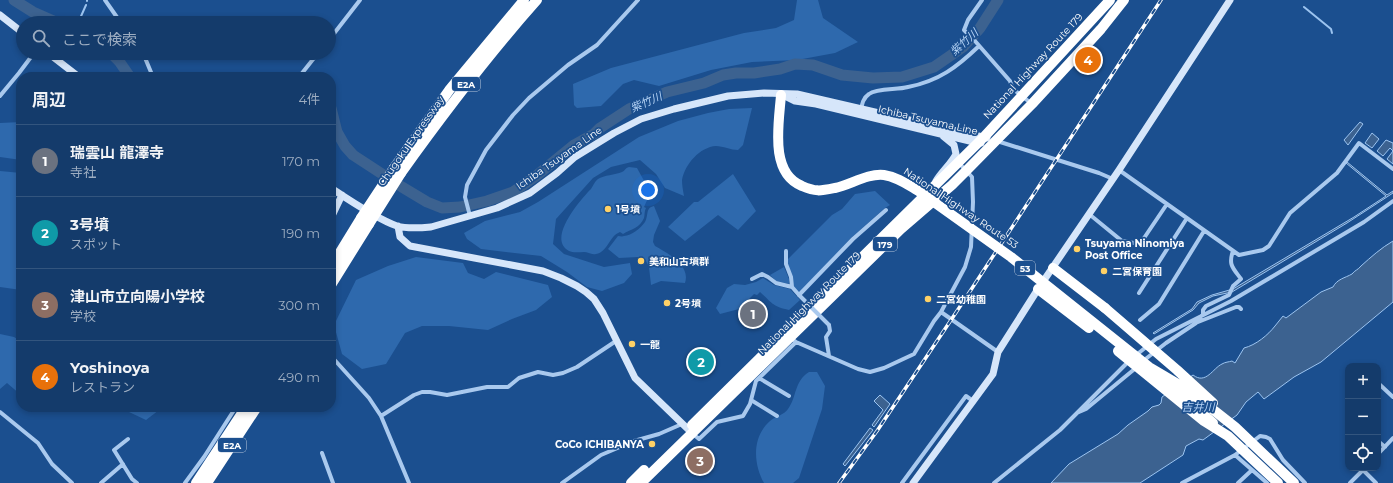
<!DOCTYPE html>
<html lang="ja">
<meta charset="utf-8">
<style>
body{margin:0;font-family:Montserrat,"Noto Sans JP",sans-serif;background:#1d4271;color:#f1f3f6}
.controls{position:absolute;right:12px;bottom:12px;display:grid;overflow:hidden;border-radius:8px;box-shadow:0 2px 6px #0003}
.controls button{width:36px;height:36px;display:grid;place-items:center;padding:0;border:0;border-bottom:1px solid #33557e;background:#143b6b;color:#f1f3f6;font:20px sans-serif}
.you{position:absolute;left:648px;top:190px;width:14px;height:14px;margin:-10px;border:3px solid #fff;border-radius:50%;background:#1a73e8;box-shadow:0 0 0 6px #1a73e833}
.badge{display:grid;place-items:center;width:26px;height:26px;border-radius:50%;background:#ffd166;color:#fff;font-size:13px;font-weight:700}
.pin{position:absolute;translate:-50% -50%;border:2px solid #fff;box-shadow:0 1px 4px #0006}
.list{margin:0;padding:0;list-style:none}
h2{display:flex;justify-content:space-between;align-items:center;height:52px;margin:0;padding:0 16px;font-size:17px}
h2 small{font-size:13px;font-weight:400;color:#9dadc1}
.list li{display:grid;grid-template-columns:26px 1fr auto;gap:12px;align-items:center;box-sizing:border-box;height:72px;padding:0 16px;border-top:1px solid #33557e}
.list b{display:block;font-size:15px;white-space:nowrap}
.list p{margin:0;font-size:13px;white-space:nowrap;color:#9dadc1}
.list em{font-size:13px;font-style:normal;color:#9dadc1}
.icon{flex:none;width:22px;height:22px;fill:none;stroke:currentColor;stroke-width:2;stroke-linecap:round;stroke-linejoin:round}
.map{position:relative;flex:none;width:1393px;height:483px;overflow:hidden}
.search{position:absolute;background:#143b6b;box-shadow:0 2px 6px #0003;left:16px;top:16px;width:320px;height:44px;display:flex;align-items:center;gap:10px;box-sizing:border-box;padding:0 14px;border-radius:22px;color:#9dadc1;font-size:15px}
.panel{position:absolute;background:#143b6b;box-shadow:0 2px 6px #0003;left:16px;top:72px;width:320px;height:340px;border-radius:16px}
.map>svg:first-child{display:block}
.green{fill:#2e69ad}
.water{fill:#3c6290;stroke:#9cc4f0}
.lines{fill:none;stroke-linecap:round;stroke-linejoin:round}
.stream{stroke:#9cc4f0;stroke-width:2}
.river{stroke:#3c6290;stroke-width:11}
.street{stroke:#a9c9ee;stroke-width:4}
.secondary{stroke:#d6e6fa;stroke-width:7}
.highway{stroke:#fff;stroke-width:10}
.rail-casing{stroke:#fff;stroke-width:3.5}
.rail{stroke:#1b4f8f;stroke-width:2;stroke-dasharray:6;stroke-linecap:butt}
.street-bridge{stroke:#a9c9ee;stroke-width:4}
.highway-bridge{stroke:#fff;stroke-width:10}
.poi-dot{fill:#ffd166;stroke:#1b4f8f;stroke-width:1.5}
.labels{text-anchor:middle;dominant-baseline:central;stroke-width:3.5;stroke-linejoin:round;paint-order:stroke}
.shield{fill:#1b4f8f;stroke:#bbcadd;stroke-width:1}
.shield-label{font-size:9px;font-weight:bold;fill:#fff}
.street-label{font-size:10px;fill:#fff;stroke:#1b4f8f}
.poi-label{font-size:10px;font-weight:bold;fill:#fff;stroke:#1b4f8f;text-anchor:start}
.water-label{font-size:11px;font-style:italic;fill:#b5d3f5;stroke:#1b4f8f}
</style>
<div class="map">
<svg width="1393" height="483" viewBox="0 0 1393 483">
<rect width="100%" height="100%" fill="#1b4f8f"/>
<path class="green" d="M797,0H818L823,18L858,42L835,53L797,60L752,62L711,70L659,86L634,80L623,84L601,106L577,108L574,105L573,84L611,68L744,33L776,28L794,20Z
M752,108L743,145L738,150C731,150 723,146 716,146C700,147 685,164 682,180C682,185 683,191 684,196L665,188L656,174L640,160L611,167L593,178L556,219L553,244L564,254L604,267L630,263L632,274L624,283L602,291L587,287L567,272L541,256L481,249L467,239L464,233L485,221L520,212L538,202L639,137L678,121L708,113L729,109Z
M21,122V160L0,157V123Z
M629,167L637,168L648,188V198L644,207L646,208C644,212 645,215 644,218C640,228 631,229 623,234L620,232C609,236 608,252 596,254C591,255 588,252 584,252C579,252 573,253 569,251C546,239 581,199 591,189C593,186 595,181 598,179C604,175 615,175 622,172C625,171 625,168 629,167Z
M0,171L21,173V290L0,287Z
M733,174L756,211L738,230L718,215L685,241L668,227L694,202H698Z
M875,191L890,205L885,208L851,238L799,293L794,288L787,260L832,215L842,209L855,194Z
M654,206L660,221L654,235L653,242L655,246C667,253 691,265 685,283L661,281L651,285L649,267L645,259L638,257L619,258L608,249L618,236C620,236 622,237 624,236C632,235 640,229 645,222C649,215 645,208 654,206Z
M416,257L463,263L468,273L484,279L496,272L548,285L552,297L536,310L512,319L488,330L449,326H422L405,333L386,364L362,369L342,354L334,325L356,280L388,266Z
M784,267L789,279V284L776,281L770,275Z
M763,278L774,285L790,289L800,300L789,310C773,307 772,303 760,292L757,295L754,294L739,309L720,314L716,308L727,288L734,284L745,285L756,282Z
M0,334L14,337L21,341V395L7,383L0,389Z
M809,372H817L825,386L822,409L799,478L793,483H764C753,463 752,437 770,421C776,416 784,415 788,409C797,397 794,381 809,372Z
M125,407H163L146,420L129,412Z"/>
<path class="water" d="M1360,122L1363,124L1348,145L1344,140Z
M1372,133L1379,139L1372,148L1365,143Z
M1386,140L1393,143V164L1387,159L1393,151L1390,148L1383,156L1377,151Z
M1347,162L1387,195L1393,191V193L1347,223L1232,292L1213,296L1199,303L1193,310L1154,334L1153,333L1192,309L1197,302L1212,295L1233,289L1354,217L1386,196L1346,163Z
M1393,241V302L1321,362L1294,377L1264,399L1258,392L1246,402L1237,415L1203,440L1199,439L1186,446L1183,455L1140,483H1051L1069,464L1118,434L1128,425L1148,411L1152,407L1159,405L1161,403L1162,397L1193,375C1206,385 1213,368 1222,364C1225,362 1229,362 1232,361L1235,363L1244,348C1256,345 1268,335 1275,326C1278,323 1280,319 1283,316L1286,318L1321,292L1333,287C1337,279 1345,278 1352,274C1355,270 1358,270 1361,266C1371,257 1381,248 1393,241Z
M880,395L890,404L874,427L872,425L883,410L874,401Z
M870,428L873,430L845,466L843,464Z"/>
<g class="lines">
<path class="stream" d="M87,1V0
M1304,7L1331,29L1332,33
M78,23L86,5"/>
<path class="river" d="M14,0L33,12L58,23
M111,53L119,61L130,77
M331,108L337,132L345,146L353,155L402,187L427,202L442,208L460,207L487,201L513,192L536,176L574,145L594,134L600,128L629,109L667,92L704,83L723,75L736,73H754L780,69L795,64L813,65L842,75L873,78L902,77L934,67L963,47L980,28L998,0"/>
<path class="street" d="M105,0L121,23
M982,0L968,20L964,30L975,41L1010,81L1013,89L1032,104
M329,40L360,0
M143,53L153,77
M299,77L318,53
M0,96L19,73L34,53
M861,110C862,104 863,98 869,94C877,88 897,90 908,87C939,81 957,67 979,46
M997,141L1099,173L1113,179
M1119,170L1239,255L1263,250L1269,246L1290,213L1337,173L1359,143L1393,169
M1089,214L1122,241L1140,244L1167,204
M470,216L465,197L467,185L486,150L513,115L529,98L568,65L597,45L638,0
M786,251V264L791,277L792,287L799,295L853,239L886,210
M752,279L762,274L768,277L776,283L792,287
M1139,293L1187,218
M941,312L998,352
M1140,320L1159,304L1204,231
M1198,322L1236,307H1239L1241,309
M791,338L796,342L858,369L870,372L884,368L914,354L934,321L941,312L965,267L971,247L973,202L972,177L958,162
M331,356L369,398L381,416L409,483
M829,356L826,337L830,331L829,325
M1135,356L1156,339L1231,301L1364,222L1393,201
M1143,361L1166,343L1196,323L1203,314V310L1206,306L1229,295L1233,286L1241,279C1233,268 1228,265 1233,251
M759,378L789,396
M1378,383L1393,397
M751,400L777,416
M0,412L38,443L52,464L72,483
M1079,412L1086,409L1137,367
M381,416L414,395L422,392H430L447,395L487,387H508L519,378L538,372L553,375L563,373L577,367L616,341
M693,434L699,439L717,422L743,416L750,404L756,381L796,342
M128,439L114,450L132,479L137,483
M1378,441L1385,447
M322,453L333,483
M1378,454L1393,438
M1235,455L1267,483
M1363,470L1376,483
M101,483L123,464
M185,483L204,457L236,407
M562,483L601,455L634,441L659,434L682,424
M902,483L966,396L973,401
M994,483L1060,430L1130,360
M1182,483L1235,455L1260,436L1266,437L1270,439L1283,460L1305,483
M1238,483L1252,470
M1350,483L1365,468"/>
<path class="secondary" d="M0,15L23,33
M48,53L79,77
M783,95L795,101L816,104L978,143H981
M936,181C942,171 951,164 956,154L954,145L943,136
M331,188C349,200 377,219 397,226C407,229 420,228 431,227L497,208L530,193L557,173L575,157L614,133L641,119L674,109L728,96L764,93L797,94L987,138
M331,218L342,195
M398,226L400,237L410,246L543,271L561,278L577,286L586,292L594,299L603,313L635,378L692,433
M913,483L993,374L998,352L1038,289L1119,170L1230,0"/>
<path class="highway" d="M781,95C779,123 769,173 802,186C816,192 820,191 835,188C850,185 868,173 884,175C897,177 907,184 917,190
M394,168L450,89L524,0
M401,173C444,113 488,55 537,0
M331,267L361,218
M1053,268L1105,308
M331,285L369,224
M1038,289L1089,328
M1162,378L1213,423
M692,425L984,137L1110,0
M196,483L246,407
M207,483L257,407
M631,483L644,470
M641,483L901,229L952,185L967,170L1032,104L1101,29L1124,0"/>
<defs>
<path id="rail" d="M839,483L877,431L963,302L1161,0"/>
</defs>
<use href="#rail" class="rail-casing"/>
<use href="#rail" class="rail"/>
<path class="street-bridge" d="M799,295L829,325"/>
<path class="highway-bridge" d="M917,190L1011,257L1149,367L1188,390L1235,427L1294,483
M361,218L394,168
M369,224L401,173
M1105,308L1177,370L1213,403
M1118,351L1204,421L1228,436L1278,483"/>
</g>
<g class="poi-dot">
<circle cx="608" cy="209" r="4"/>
<circle cx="1077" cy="249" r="4"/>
<circle cx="641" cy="261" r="4"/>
<circle cx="1104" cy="271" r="4"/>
<circle cx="928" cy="299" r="4"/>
<circle cx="667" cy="303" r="4"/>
<circle cx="632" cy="344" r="4"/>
<circle cx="652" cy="444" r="4"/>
</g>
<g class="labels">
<g class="shield">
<rect x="452" y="77" width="28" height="14" rx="3"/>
<rect x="873" y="237" width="24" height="14" rx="3"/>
<rect x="1015" y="261" width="20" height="14" rx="3"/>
<rect x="218" y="438" width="28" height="14" rx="3"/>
</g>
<g class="shield-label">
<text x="466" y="84">E2A</text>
<text x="885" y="244">179</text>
<text x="1025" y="268">53</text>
<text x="232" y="445">E2A</text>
</g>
<g class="street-label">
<text transform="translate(1033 66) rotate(-47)">National Highway Route 179</text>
<text transform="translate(928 120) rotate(13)">Ichiba Tsuyama Line</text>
<text transform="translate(411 141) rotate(-55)">Chugoku Expressway</text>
<text transform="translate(559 158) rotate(-35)">Ichiba Tsuyama Line</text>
<text transform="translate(961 208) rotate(34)">National Highway Route 53</text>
<text transform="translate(809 303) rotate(-45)">National Highway Route 179</text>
</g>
<g class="poi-label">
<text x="616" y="209">1号墳</text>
<text x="1085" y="243">Tsuyama Ninomiya<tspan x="1085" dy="12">Post Office</tspan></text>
<text x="649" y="261">美和山古墳群</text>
<text x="1112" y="271">二宮保育園</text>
<text x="936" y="299">二宮幼稚園</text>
<text x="675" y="303">2号墳</text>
<text x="640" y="344">一龍</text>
<text x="644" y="444" text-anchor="end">CoCo ICHIBANYA</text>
</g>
<g class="water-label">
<text transform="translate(964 42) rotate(-42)">紫竹川</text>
<text transform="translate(646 102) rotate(-24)">紫竹川</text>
<text x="1198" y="407">吉井川</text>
</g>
</g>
</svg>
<div class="controls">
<button>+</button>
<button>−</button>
<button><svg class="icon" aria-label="locate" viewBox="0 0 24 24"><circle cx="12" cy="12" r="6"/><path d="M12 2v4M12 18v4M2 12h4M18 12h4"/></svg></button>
</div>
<div class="you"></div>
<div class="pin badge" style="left:753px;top:314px;background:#6b7280">1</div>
<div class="pin badge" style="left:701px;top:362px;background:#0f9aa8">2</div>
<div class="pin badge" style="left:700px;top:461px;background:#8d6e63">3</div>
<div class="pin badge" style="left:1088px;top:60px;background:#e8710a">4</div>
<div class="search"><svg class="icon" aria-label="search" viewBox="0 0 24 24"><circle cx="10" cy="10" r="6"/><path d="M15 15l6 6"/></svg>ここで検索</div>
<section class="panel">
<h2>周辺<small>4件</small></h2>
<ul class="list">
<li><span class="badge" style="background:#6b7280">1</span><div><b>瑞雲山 龍澤寺</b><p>寺社</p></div><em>170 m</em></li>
<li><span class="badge" style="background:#0f9aa8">2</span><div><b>3号墳</b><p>スポット</p></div><em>190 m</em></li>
<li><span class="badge" style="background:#8d6e63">3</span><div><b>津山市立向陽小学校</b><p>学校</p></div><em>300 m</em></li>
<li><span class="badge" style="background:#e8710a">4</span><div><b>Yoshinoya</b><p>レストラン</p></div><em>490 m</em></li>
</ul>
</section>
</div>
